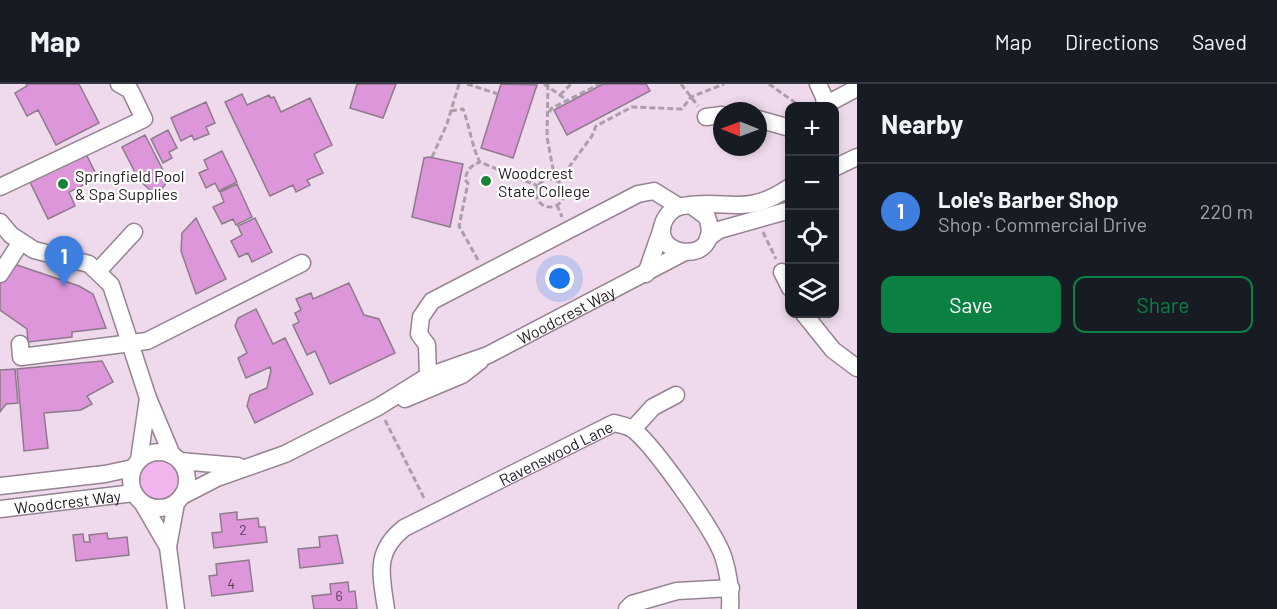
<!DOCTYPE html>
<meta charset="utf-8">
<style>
body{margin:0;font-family:Barlow,sans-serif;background:#242831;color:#f1f3f6}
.controls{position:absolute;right:18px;top:18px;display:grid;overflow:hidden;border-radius:12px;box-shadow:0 3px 9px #0003}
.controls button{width:54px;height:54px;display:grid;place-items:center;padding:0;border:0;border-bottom:2px solid #363941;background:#171b24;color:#f1f3f6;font:30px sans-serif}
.compass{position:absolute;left:713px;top:18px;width:54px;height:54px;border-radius:50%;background:#171b24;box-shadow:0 3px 9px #0003;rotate:271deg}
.you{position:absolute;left:560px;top:195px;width:21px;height:21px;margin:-15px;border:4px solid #fff;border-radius:50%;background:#1a73e8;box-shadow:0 0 0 9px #1a73e833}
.badge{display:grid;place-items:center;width:39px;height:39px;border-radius:50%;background:#0b8043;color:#fff;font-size:20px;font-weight:700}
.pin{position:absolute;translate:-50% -50px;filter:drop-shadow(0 2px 3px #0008)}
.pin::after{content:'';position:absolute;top:32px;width:21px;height:18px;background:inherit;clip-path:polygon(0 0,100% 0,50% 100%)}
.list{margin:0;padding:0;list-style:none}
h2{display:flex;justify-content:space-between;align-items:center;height:78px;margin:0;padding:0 24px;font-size:26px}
h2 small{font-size:20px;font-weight:400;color:#9ea1a6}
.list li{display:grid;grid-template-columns:39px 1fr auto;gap:18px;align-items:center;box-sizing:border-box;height:96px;padding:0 24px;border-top:2px solid #363941}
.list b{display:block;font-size:22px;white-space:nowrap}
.list p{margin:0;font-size:20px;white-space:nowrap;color:#9ea1a6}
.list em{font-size:20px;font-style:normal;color:#9ea1a6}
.actions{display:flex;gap:12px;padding:18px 24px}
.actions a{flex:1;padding:14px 0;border:2px solid #0b8043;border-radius:12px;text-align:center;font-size:21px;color:#0b8043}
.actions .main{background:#0b8043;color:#fff}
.icon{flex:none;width:33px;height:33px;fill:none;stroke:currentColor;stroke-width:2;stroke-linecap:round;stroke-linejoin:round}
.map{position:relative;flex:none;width:857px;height:525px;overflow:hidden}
header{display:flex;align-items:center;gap:36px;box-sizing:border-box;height:84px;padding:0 30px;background:#171b24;border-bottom:2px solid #363941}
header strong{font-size:28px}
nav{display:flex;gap:33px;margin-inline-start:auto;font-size:21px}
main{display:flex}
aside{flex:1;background:#171b24}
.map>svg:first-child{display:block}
.green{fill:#f0b5ec}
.building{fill:#dd96da;stroke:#8d7b8b;stroke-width:1.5}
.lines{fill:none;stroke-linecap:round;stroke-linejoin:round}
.minor-casing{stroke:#958393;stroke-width:19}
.path{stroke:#ad9dab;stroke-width:3;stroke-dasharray:6 3;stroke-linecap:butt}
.minor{stroke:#fff;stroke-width:16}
.poi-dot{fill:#198237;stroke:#fff;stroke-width:2}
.labels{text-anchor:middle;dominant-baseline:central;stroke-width:4.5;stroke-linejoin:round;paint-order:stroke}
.number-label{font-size:14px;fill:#543e54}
.poi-label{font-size:16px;fill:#272027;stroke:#fff;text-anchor:start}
.street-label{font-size:16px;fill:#272027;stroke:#fff}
</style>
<header>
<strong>Map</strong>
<nav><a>Map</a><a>Directions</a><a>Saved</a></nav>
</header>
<main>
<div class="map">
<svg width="857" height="525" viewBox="0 0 857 525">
<rect width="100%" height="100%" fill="#eedaec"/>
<path class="green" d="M138 396a21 21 0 1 1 42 0a21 21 0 1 1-42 0Z"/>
<path class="building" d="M26,0H79L99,39L56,61L38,26L27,32L15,9L27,2Z
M357,0H396L383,34L350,24Z
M501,0L537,1L513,74L481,64Z
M603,0H646L650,7L567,51L554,26Z
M242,10L247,21L269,11L271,14L274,13L281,28L310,14L332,61L314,70L323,89L307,96L310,101L296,108L293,101L270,112L225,18Z
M206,18L215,39L206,43L209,50L194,56L192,51L181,57L171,34Z
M168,46L177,64L169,68L172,74L163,79L151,55Z
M145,51L168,96L157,112L139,96L122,63Z
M222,67L237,98L219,107L215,99L206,104L199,89L208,85L204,76Z
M85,68L98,94L69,108L75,122L48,135L29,96Z
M429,73L463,80L450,143L412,133L424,74Z
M237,100L252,133L236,141L233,135L222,140L213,123L224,118L220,108Z
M196,134L226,195L196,210L181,167L182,149Z
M255,134L272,168L252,178L248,169L239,173L231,157L242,151L238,142Z
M14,180L79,202L93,210L106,244L72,248V253L28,258L27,245L0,226V199Z
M349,199L364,231L379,235L395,269L330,300L315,267L307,271L293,241L299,238L295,229L301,226L296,215L311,209L313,215Z
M256,225L273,260L285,254L313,310L255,339L247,322L250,311L267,304L271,286L270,283L246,294L238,274L247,269L235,242L238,234Z
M102,277L113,298L87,312L92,320L81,326L44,329L48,364L24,367L17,285Z
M15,285L18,319L6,320L0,328V286Z
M237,428V436L258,434L259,443H265L267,458L214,464L212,449L222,448L220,430Z
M107,449L108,455L127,453L129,471L76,477L73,451L83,450L84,458H90L89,451Z
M337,451L343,479L300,484L298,465L320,463L319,453Z
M249,476L253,507L212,512L209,492L217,491L216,480Z
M348,498L349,508L355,507L357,525H314L312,512L331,510L330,500Z"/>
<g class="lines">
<defs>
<g id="minor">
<path d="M818,0L824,13L825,22"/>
<path d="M825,21L857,4"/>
<path d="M706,33L722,31"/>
<path d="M758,35L790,44"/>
<path d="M834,84L857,73"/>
<path d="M0,103L144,35L130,6L119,0"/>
<path d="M692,122L707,133C725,184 645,174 665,135C669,128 674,123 683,122C729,114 744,134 790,103"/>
<path d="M0,138L11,151L34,166L89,180L111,201L148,314L172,371"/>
<path d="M708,154L719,146L790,126"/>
<path d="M99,186L134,148"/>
<path d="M782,188L790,204"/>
<path d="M0,190L21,158"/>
<path d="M646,190L662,144"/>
<path d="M804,230L833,266L857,284"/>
<path d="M20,260L21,273L147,257L302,179"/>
<path d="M428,292L427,261L419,250L421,233L432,217L638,110L654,107L678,122"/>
<path d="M405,315L462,291L480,277"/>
<path d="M633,345L653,323L676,311"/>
<circle cx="159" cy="396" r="28"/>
<path d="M139,376L148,314"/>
<path d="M180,377L238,382"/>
<path d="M0,402L105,390L133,384"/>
<path id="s1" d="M182,412L217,394L285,370L378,323L428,292L488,271L683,169"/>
<path d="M143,420L168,463"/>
<path id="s2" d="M0,425L134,409"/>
<path d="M176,525L168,463L176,419"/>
<path id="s3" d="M386,525C381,490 374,468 404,444L614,339C621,341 630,342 635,347C656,365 717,450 724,475C729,492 731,508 730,525"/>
<path d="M627,525L632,520L677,507L731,504"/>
</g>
</defs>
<use href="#minor" class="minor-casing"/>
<path class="path" d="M467,0L498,10
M544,0L567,16
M548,0L547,53L553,85L550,95
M681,0L698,22
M769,0L800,22
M560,11L571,0
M451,27L463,25C469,40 473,67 480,78L538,102
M549,28L552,24L600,0
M432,73L447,40L459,0
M536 109a14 14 0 1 1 28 0a14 14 0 1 1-28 0Z
M558,98L592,52L596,42L632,23L682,25L691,13L724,0
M557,121L562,133
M763,148L776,175
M478,176L459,142L468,99L465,96C467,86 470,82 480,78
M385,336L425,416"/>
<use href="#minor" class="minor"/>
</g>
<g class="poi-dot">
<circle cx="486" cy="97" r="6"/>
<circle cx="63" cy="100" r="6"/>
</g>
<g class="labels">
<g class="number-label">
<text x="243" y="445">2</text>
<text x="231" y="499">4</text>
<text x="339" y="511">6</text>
</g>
<g class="poi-label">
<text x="498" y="88">Woodcrest<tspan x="498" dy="18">State College</tspan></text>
<text x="75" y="91">Springfield Pool<tspan x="75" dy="18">&amp; Spa Supplies</tspan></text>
</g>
<g class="street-label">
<text stroke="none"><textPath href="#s1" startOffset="426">Woodcrest Way</textPath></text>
<text stroke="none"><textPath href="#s3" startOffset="258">Ravenswood Lane</textPath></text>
<text stroke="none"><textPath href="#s2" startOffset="68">Woodcrest Way</textPath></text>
</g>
</g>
</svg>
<div class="controls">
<button>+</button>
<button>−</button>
<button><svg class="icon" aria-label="locate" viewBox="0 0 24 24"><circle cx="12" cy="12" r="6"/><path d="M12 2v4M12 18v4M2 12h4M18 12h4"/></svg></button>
<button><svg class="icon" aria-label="layers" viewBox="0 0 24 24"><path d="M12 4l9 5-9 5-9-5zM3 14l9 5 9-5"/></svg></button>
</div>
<svg class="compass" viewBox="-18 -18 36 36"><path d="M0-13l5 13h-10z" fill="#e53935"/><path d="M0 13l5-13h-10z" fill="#9ea1a6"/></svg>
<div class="you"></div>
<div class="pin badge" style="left:64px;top:202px;background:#3f7fe0">1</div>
</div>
<aside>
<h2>Nearby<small></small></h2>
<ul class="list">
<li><span class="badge" style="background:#3f7fe0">1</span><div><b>Lole's Barber Shop</b><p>Shop · Commercial Drive</p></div><em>220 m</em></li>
</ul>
<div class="actions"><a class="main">Save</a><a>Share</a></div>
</aside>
</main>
